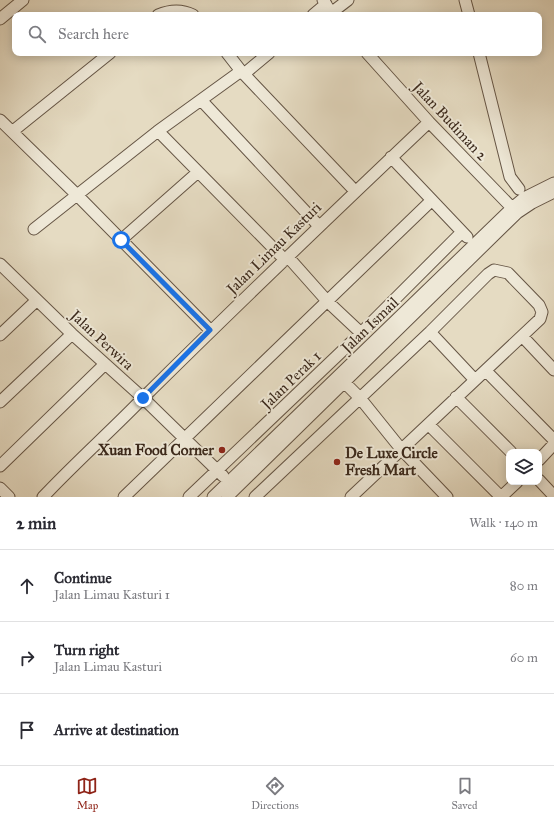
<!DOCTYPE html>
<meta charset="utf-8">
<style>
body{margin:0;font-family:"IM FELL Great Primer",serif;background:#f2f2f3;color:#2b2b33}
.controls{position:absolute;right:12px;bottom:12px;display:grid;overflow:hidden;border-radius:8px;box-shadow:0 2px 10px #0003}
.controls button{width:36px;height:36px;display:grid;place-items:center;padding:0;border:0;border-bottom:1px solid #e1e1e2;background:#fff;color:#2b2b33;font:20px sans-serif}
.stop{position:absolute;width:12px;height:12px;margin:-9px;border:3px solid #1a73e8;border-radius:50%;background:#fff}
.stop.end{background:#1a73e8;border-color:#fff;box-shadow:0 1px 4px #0008}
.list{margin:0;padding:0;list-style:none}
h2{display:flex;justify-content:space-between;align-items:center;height:52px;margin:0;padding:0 16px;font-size:17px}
h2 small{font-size:13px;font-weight:400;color:#7c7c81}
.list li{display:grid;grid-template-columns:26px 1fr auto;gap:12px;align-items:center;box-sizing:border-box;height:72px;padding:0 16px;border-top:1px solid #e1e1e2}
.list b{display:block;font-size:15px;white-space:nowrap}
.list p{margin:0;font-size:13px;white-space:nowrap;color:#7c7c81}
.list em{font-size:13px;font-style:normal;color:#7c7c81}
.icon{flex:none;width:22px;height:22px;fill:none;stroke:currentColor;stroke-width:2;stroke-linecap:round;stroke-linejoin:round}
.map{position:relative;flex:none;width:554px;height:497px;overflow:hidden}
.search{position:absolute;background:#fff;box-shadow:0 2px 10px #0003;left:12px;right:12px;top:12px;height:44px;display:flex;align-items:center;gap:10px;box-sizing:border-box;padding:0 14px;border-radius:8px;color:#7c7c81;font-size:15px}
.sheet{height:268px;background:#fff}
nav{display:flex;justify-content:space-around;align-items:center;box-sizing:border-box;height:56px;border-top:1px solid #e1e1e2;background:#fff;font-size:11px;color:#7c7c81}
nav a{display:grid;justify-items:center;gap:2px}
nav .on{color:#8f2418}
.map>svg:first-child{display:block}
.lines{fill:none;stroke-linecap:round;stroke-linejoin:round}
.minor-casing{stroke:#655545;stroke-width:13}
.minor{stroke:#eee8d7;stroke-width:11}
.route{stroke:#1a73e8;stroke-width:5}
.poi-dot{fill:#8f2418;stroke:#eee8d7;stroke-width:1.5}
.labels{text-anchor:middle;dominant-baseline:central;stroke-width:4;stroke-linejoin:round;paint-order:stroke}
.street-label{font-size:15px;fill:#3a281b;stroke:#eee8d7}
.poi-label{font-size:15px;font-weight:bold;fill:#3a281b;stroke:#eee8d7;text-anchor:end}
</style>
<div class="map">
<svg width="554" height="497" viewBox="0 0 554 497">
<rect width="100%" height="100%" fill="#e5dbc2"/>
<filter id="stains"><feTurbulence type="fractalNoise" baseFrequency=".005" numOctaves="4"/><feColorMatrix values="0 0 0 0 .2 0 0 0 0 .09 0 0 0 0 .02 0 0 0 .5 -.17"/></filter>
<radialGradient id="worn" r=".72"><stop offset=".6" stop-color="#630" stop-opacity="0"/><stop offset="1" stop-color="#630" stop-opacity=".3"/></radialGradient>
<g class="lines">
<defs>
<path id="minor" d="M323,0L333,15
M465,0L469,15
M331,13L348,0
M158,15C170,10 181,9 193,15
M313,15L326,4
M0,19L23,0
M227,53L241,71L355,191
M367,53L429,122L517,213
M479,53L510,177L519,189
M244,74L269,53
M201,100L319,226
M0,120L77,195L210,330
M13,131L110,53
M158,131L285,260
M391,157L467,237
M34,229L158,131L241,71
M121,240L198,172
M288,257L328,302L361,333
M0,264L72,334L143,398L223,476
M430,332L475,380
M0,335L37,300
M522,336L554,370
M486,371L554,440
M339,377L360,398L401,449L447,497
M456,397L511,452
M0,402L72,334
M429,425L501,497
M539,460L554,444
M0,466L105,364
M539,480L554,496
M0,488L9,497
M43,497C76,462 111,431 144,397C238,304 333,213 429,122
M124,497L432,200
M189,497L361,333L462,232
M213,497L512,208L524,198L554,183
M227,497L517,213L532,203L554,192
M255,497L430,332L488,274L494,270L508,273L539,305L542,312L540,319L351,497
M501,497L517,482"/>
</defs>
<use href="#minor" class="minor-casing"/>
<use href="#minor" class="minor"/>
</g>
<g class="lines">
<path class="route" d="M121,240L210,330L143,398"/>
</g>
<g class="poi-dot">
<circle cx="222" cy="450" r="4"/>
<circle cx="337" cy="462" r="4"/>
</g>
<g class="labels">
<g class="street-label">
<text transform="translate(450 121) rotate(47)">Jalan Budiman 2</text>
<text transform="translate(274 248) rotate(-44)">Jalan Limau Kasturi</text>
<text transform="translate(370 325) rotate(-44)">Jalan Ismail</text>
<text transform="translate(102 340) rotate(43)">Jalan Perwira</text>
<text transform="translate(291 380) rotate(-44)">Jalan Perak 1</text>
</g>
<g class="poi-label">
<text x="214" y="450">Xuan Food Corner</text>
<text x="345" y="453" text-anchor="start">De Luxe Circle<tspan x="345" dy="17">Fresh Mart</tspan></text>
</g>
</g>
<rect width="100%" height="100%" filter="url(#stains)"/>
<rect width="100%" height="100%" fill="url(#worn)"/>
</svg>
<div class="controls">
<button><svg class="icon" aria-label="layers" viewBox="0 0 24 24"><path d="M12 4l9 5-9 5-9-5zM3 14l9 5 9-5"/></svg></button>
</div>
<div class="stop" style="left:121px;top:240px"></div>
<div class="stop end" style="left:143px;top:398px"></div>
<div class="search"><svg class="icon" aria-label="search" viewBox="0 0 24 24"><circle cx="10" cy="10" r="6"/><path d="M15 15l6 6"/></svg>Search here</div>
</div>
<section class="sheet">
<h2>2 min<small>Walk · 140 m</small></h2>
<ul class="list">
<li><svg class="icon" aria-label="ahead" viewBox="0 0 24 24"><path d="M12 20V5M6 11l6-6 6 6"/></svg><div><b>Continue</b><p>Jalan Limau Kasturi 1</p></div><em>80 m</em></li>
<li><svg class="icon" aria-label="right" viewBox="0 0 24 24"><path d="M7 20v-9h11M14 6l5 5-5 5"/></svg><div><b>Turn right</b><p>Jalan Limau Kasturi</p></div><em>60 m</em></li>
<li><svg class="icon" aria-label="arrive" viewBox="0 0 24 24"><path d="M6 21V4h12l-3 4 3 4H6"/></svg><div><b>Arrive at destination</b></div></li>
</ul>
</section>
<nav>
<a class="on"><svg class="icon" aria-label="map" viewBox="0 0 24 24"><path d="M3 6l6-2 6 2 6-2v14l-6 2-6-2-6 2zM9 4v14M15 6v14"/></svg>Map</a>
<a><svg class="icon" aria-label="directions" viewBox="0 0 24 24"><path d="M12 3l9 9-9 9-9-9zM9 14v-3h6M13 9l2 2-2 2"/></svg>Directions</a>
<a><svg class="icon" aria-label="saved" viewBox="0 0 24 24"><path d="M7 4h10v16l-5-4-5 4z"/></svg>Saved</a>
</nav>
